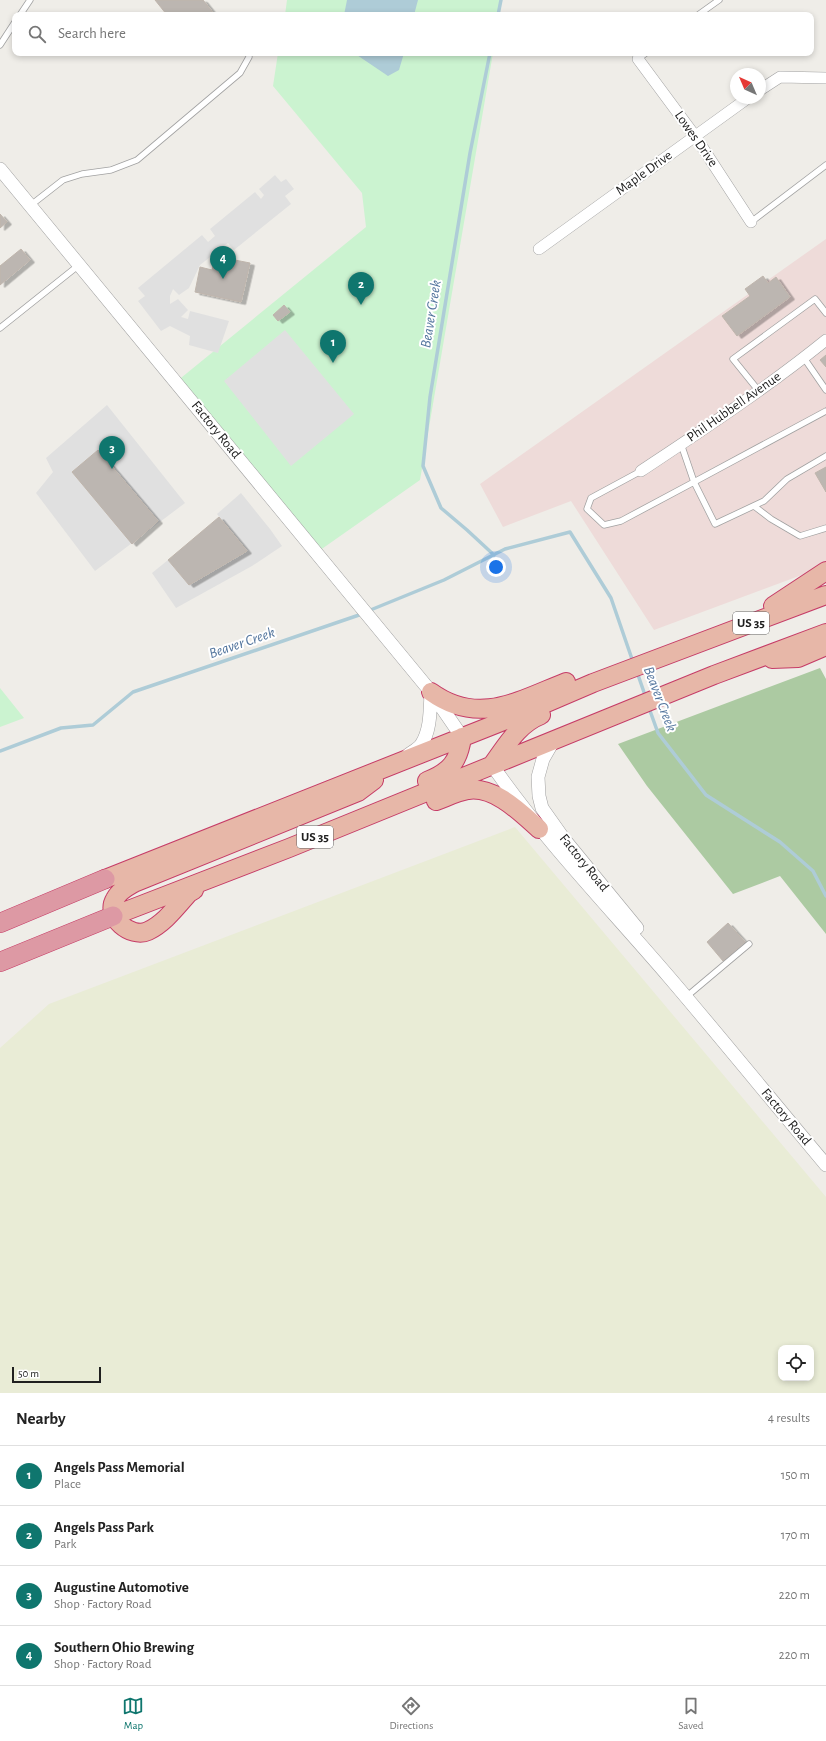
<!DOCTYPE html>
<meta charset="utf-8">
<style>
body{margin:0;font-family:"Alegreya Sans",sans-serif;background:#f6f6f6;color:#222}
.controls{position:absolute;right:12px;bottom:12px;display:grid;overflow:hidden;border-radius:8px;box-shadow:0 2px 6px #0003}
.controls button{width:36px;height:36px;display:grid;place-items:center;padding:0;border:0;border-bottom:1px solid #e0e0e0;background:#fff;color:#222;font:20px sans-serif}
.compass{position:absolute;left:730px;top:68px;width:36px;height:36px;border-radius:50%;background:#fff;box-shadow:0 2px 6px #0003;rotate:316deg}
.scale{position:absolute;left:12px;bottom:10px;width:89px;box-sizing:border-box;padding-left:4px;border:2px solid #202020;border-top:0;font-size:11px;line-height:14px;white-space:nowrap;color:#202020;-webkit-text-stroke:3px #fff;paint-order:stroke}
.you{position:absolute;left:496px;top:567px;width:14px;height:14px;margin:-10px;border:3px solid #fff;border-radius:50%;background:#1a73e8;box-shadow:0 0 0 6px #1a73e833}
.badge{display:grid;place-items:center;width:26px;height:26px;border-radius:50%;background:#0f766e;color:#fff;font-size:13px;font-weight:700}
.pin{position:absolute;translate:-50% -33px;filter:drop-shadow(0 1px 2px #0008)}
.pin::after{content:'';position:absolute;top:21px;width:14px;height:12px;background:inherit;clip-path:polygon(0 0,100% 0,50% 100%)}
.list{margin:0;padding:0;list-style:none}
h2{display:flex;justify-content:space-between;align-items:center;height:52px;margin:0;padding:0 16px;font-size:17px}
h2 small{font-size:13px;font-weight:400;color:#767676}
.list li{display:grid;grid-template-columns:26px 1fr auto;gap:12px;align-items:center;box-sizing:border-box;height:60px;padding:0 16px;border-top:1px solid #e0e0e0}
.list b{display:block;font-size:15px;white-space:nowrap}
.list p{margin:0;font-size:13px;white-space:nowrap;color:#767676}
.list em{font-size:13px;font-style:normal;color:#767676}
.icon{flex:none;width:22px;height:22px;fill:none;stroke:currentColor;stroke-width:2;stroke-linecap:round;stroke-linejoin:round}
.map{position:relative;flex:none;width:826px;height:1393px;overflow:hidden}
.search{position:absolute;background:#fff;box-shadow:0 2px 6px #0003;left:12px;right:12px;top:12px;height:44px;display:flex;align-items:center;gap:10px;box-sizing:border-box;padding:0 14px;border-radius:8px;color:#767676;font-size:15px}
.sheet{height:292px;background:#fff}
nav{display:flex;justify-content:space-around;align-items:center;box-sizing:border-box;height:56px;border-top:1px solid #e0e0e0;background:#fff;font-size:11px;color:#767676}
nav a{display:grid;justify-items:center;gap:2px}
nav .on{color:#0f766e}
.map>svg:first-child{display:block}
.commercial{fill:#eedbd9}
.farmland{fill:#e9ecd6;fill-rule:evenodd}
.forest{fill:#accaa2}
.park{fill:#cbf3d0}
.parking{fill:#e0e0e0}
.water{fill:#aeccd7}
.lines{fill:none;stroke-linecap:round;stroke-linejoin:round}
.stream{stroke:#aeccd7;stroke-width:3.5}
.building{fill:#bcb6b1;stroke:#bfb5ac;filter:url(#shadow)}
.service-casing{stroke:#a1a1a1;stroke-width:7}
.minor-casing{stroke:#a1a1a1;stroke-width:12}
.tertiary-casing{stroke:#a1a1a1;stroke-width:14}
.trunk-casing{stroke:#c63c67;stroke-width:20}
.motorway-casing{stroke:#c63c67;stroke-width:20}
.service{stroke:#fff;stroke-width:5.5}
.minor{stroke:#fff;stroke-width:11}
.tertiary{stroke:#fff;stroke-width:13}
.trunk{stroke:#e7b7a8;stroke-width:18}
.motorway{stroke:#dd99a4;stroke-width:19}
.labels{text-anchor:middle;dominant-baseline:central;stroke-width:4;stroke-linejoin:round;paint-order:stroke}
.shield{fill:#fff;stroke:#636363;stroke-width:1}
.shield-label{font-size:13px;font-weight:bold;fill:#202020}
.street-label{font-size:14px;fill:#202020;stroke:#fff}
.water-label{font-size:15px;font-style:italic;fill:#54769e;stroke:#fff}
</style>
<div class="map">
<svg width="826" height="1393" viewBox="0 0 826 1393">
<defs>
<filter id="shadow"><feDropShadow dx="4.5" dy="2.5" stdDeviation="0" flood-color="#0004"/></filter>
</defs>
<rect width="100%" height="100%" fill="#efede8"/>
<path class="commercial" d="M826,239V566L654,630L571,501L503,527L480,484Z"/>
<path class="farmland" d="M515,827L826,1197V1393H0V1048L49,1004ZM781,1348H811V1378H781Z"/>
<path class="forest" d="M820,668L826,679V934L780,876L733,894L647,786L618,744Z"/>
<path class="park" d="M287,0H502L499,15H285Z
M278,53H493L420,480L316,553L176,382L366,227L362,193L273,86Z
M0,688L24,718L0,727Z"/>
<path class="parking" d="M275,175L281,182L286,179L294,189L285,196L291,204L234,250L228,243L200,265L189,288L179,295L173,289L170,296V304L178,299L188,310L181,317L188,319L190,311L229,321L218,353L189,345L190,336L170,326L161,331L138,301L145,296L138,288L202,235L208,242L215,236L210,229L255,192L261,199L264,195L259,189Z
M285,330L354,414L291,466L224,381Z
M107,405L185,503L95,571L36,493L53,472L46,458Z
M241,493L270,529L282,546L252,566L176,608L152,573L168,560L189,585L247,551L217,514Z"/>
<path class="water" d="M347,0H418L414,15H344Z
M354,53H404L399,70L388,76Z"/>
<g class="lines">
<path class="stream" d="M498,15L501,0
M490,53L470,153L430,397L423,466L441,508L467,530L494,555
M368,611L444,580L505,549L570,532L611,598L633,662
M637,672L646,698
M649,708L658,733L706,795L780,842L813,871L826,896
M0,751L61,728L93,725L133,692L362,614"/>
</g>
<path class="building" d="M155,0H203L215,15H167Z
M0,214L7,222L0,228Z
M21,249L30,260L0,285V266Z
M215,256L250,263L241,302L195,292L200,267L212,270Z
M763,276L768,283L776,277L790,297L737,336L722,316L750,296L745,289Z
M284,305L290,312L278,321L273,315Z
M826,355V367L820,360Z
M98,450L158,521L132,544L72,472Z
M826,467V492L815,473Z
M219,517L247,551L189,585L168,560Z
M728,923L745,942L723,961L707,942Z"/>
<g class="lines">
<defs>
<path id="service" d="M20,15L30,0
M698,15L719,0
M0,45L15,22
M638,59L646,53
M31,205L63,180L82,174L111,170L137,160L240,73L249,57V53
M751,222L826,165
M0,328L79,265
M804,358L826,390
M758,390L733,359L815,299L826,313
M826,411L694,482L715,524L764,501L787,479L826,456
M641,471L591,498L587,509L604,525L621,521L694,482L681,444
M754,506L771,519L800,536L826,528
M686,997L749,944"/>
<path id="minor" d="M638,59L695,136L751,222
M760,90L780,77L826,78
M539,249L748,98
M641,471C704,429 768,387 826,340"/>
<path id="tertiary" d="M0,169L431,692L462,737
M554,740L543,759L538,777L539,796L542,808L564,839L637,928
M408,755C412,752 418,749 421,745C431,730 430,710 431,692
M492,765C545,841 609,907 669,977C722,1039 773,1102 826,1165"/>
<path id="trunk" d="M773,606L826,571
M772,659L798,658L826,646
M431,692C478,726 518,701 566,682
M492,765C506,746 518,724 541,715
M427,781C450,772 459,761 462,737
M436,801C447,797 457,792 468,790C495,786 521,813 539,829
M105,879L516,716L593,683L826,595
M194,890L189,893C177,906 165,923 148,931C131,939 104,917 115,899C119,891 127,887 134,883L358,792L374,780
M113,916L289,848L714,675L826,633"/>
<path id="motorway" d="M0,923L105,879
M0,962L113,916"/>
</defs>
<use href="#service" class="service-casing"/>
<use href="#minor" class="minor-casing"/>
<use href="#tertiary" class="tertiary-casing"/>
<use href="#trunk" class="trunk-casing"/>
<use href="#motorway" class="motorway-casing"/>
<use href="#service" class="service"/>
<use href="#minor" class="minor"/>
<use href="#tertiary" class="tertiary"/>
<use href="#trunk" class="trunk"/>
<use href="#motorway" class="motorway"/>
</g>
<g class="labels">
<g class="shield">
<rect x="733" y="612" width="36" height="22" rx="3"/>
<rect x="297" y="826" width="36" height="22" rx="3"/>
</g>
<g class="shield-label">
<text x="751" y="623">US 35</text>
<text x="315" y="837">US 35</text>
</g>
<g class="street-label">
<text transform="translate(696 139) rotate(55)">Lowes Drive</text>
<text transform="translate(644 173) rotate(-36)">Maple Drive</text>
<text transform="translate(734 407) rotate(-35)">Phil Hubbell Avenue</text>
<text transform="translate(216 430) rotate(51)">Factory Road</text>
<text transform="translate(584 863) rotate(51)">Factory Road</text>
<text transform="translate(786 1117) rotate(50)">Factory Road</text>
</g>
<g class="water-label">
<text transform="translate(431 314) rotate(-81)">Beaver Creek</text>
<text transform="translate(242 643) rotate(-19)">Beaver Creek</text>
<text transform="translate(660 699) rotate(69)">Beaver Creek</text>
</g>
</g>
</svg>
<div class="controls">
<button><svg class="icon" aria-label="locate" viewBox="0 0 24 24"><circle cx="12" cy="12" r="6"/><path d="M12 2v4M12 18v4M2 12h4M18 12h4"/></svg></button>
</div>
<svg class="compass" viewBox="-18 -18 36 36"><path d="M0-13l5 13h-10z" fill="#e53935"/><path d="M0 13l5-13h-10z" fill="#767676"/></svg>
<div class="scale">50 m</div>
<div class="you"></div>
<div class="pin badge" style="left:333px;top:363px">1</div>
<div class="pin badge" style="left:361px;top:305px">2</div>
<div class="pin badge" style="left:112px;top:469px">3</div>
<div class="pin badge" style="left:223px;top:279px">4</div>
<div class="search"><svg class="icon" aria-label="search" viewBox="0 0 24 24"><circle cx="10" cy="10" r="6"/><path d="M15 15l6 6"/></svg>Search here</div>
</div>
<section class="sheet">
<h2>Nearby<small>4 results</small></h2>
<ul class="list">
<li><span class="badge">1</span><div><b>Angels Pass Memorial</b><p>Place</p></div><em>150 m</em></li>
<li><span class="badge">2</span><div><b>Angels Pass Park</b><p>Park</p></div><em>170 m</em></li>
<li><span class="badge">3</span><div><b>Augustine Automotive</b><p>Shop · Factory Road</p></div><em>220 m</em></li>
<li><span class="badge">4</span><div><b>Southern Ohio Brewing</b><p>Shop · Factory Road</p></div><em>220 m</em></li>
</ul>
</section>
<nav>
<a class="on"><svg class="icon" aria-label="map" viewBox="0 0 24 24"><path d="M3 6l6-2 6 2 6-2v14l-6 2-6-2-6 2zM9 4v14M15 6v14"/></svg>Map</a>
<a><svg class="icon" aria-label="directions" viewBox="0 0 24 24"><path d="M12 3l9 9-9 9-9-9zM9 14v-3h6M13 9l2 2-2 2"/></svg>Directions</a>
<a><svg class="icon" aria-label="saved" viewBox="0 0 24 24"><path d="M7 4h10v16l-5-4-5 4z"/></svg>Saved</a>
</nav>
